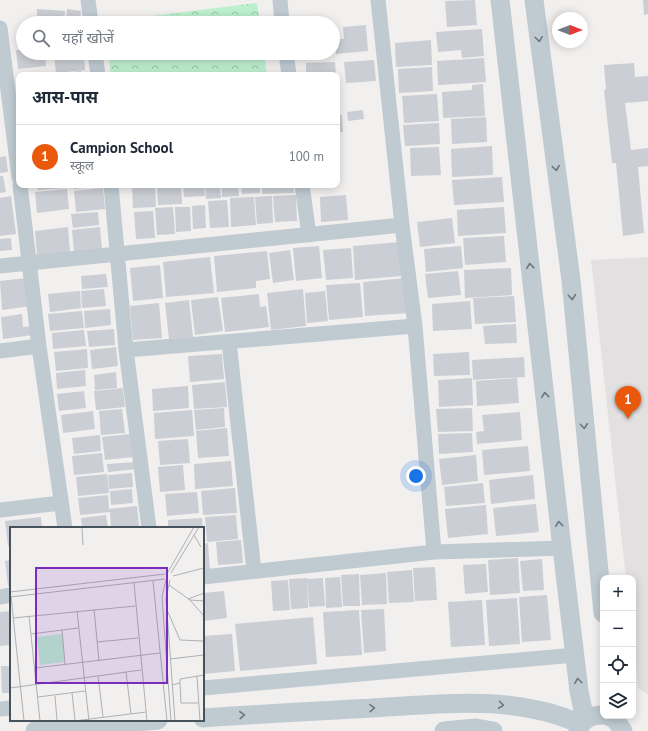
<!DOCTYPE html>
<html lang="hi">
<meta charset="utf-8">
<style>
body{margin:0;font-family:"PT Sans","Noto Sans Devanagari",sans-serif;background:#f6f6f7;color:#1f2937}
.controls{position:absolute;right:12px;bottom:12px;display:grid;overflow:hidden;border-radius:8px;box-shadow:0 2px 10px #0003}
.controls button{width:36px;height:36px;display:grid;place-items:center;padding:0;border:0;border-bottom:1px solid #e0e1e3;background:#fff;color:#1f2937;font:20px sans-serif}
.compass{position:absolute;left:552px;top:12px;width:36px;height:36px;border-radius:50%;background:#fff;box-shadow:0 2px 10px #0003;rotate:90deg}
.you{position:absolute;left:416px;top:476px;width:14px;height:14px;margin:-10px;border:3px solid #fff;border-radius:50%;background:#1a73e8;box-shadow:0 0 0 6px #1a73e833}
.badge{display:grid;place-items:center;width:26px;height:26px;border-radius:50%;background:#ea580c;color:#fff;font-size:13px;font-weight:700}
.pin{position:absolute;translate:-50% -33px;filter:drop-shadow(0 1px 2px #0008)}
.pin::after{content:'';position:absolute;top:21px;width:14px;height:12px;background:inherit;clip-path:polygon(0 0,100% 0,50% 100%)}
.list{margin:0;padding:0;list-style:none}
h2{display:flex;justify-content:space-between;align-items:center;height:52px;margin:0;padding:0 16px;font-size:17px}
h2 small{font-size:13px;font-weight:400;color:#747a83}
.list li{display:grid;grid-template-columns:26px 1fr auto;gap:12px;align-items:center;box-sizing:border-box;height:64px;padding:0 16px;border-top:1px solid #e0e1e3}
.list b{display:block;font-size:15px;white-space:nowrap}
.list p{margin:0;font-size:13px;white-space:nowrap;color:#747a83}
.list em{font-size:13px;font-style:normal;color:#747a83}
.icon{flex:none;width:22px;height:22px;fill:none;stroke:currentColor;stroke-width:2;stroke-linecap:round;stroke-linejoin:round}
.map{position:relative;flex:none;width:648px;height:731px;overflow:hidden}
.search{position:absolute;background:#fff;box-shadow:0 2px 10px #0003;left:16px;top:16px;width:324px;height:44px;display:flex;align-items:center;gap:10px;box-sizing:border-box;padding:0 14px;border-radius:22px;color:#747a83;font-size:15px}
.panel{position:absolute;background:#fff;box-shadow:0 2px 10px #0003;left:16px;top:72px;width:324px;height:116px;border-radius:8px}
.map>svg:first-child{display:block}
.education{fill:#e3e0e1}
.park{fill:url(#park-crowns)}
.building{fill:#cbced4}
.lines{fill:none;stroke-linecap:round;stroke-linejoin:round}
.minor{stroke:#bfcad1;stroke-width:15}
.tertiary{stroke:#bfcad1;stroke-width:19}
.oneway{stroke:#6a7780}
.inset-road{fill:none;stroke:#adb1b5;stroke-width:1}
.view{fill:#7b2cbf;fill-opacity:0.15;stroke:#7b2cbf;stroke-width:2}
.inset-edge{fill:none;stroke:#46535d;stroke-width:2}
</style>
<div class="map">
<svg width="648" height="731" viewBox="0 0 648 731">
<defs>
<pattern id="park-crowns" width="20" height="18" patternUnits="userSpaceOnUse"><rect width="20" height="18" fill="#bcf0cf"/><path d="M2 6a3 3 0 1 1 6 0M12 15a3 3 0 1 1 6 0" fill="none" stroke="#9bc5ab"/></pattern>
</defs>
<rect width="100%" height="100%" fill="#f2efef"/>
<path class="education" d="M648,257V695L638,688L633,638V578H626L591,260Z"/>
<path class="park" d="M257,3L260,23H104V22Z
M108,53H264L267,75H111Z"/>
<path class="building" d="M475,0L477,25L447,27L445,1Z
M643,0H648V14L644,15Z
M37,9L65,11L64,23H37Z
M67,9L81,11L80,23H66Z
M366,25L368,51L336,54L334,39H344L343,27Z
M482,29L484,56L462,58L461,50L438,52L436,32Z
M431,40L432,65L396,67L395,43Z
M16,50H23V53H45L46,66L18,69Z
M69,53H84L85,70L56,73L54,55Z
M305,53H332L333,55L305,57Z
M484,58L486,82L438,85L437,61Z
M374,60L376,81L346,83L344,62Z
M335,62L336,75H306V63Z
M634,63L635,77L648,76V101L625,103L631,150L648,148V166L638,167L644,233L623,236L616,163H612L604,90L606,89L604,65Z
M432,67L433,91L399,93L398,69Z
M81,71V75H57L56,74Z
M50,73V75H35V74Z
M483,84L485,116L443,118L442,92L472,90V85Z
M437,94L439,121L404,123L402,96Z
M363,110L364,119L348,121L347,112Z
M337,115H342L343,132H337Z
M486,117L487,142L452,144L451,119Z
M439,123L440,144L405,146L403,125Z
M492,146L493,175L452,177L451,149Z
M439,147L441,175L411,176L410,148Z
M6,156L8,172L0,173V157Z
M0,176H3L6,192L0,193Z
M502,177L504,202L454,205L452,180Z
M37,185H67V188L38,190Z
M74,185H104V186L74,189Z
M132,185H155L156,207L133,208Z
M157,185H181L182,204L158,205Z
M183,185H204L205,196L184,197Z
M205,185H220L221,198L206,199Z
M222,185H238L239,196L222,197Z
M241,185H260V193L242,194Z
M262,185H293L294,193L262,194Z
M103,188L105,209L76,212L74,191Z
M67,189L69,209L37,213L35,192Z
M296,195L297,221L275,222L273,196Z
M346,195L348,220L321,222L320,197Z
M11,196L16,234L0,236V198Z
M272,196L273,223L257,224L255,197Z
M254,197L256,225L231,227L230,198Z
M227,200L229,227L210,228L208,201Z
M205,205L206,228L193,229L192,206Z
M173,207L175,234L157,235L155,208Z
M175,207H190L191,231L176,232Z
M504,207L506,233L458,236L457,210Z
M153,211L155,238L136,239L134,212Z
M98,212L99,225L73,228L71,214Z
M452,218L455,243L420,247L417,222Z
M68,227L70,252L37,255L35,231Z
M100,227L102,249L74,252L72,230Z
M504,236L506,262L465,265L463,238Z
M11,238L12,250L0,251V239Z
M400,242L403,276L355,280L353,246Z
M319,246L322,278L296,281L293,248Z
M461,246L463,268L426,272L424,249Z
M351,248L353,278L326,280L323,250Z
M290,250L294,280L273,283L269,253Z
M267,251L270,279L256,281V288L217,292L214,256Z
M210,257L214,293L166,297L163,262Z
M160,265L163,298L133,301L130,268Z
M511,268L512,295L465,298L464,270Z
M458,271L461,295L428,298L425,274Z
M106,274L108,287L82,289L81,276Z
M27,278L31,306L2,310L0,281Z
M406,278L409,313L365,316L363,282Z
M360,283L363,317L329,320L326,285Z
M104,289L106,306L82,308L81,291Z
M303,289L306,326L271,330L267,293Z
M80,291L81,308L50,312L48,294Z
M325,291L328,321L307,323L305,293Z
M259,294L260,307L266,306L269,327L225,332L221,298Z
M514,296L516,322L475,324L473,298Z
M218,297L223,331L195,335L191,300Z
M189,300L193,337L169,339L165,303Z
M470,301L472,329L433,331L432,304Z
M159,303L162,338L133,340L130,306Z
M110,309L111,325L85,328L84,311Z
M82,311L84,328L50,331L48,314Z
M22,314L23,327L32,326L33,335L3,339L1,317Z
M516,324L517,343L485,344L483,326Z
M114,329L115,345L89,347L87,331Z
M84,330L86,346L53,349L52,333Z
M116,347L118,366L92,369L90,350Z
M87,349L88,368L56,371L54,352Z
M469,352L470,375L434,376L433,354Z
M222,354L224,379L190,382L188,356Z
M524,357L525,377L473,380L472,360Z
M85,370L86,386L57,389L56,373Z
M116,372L117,388L95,390L94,375Z
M472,378L473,405L439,407L438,380Z
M517,378L519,403L477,406L476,381Z
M225,382L227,407L194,409L192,385Z
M188,386L189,408L153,411L152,389Z
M123,388L125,407L96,410L94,391Z
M84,391L86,408L59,411L57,394Z
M224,408L225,427L196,430L194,410Z
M472,408L473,431L438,432L436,409Z
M122,409L125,433L101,435L99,411Z
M192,410L194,436L155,439L154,413Z
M93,411L95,429L63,433L61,415Z
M520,412L522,440L477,444L476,432L484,431L482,415Z
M227,428L229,456L198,458L196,431Z
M472,433L473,452L439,454L438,434Z
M130,434L133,457L105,460L102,437Z
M100,435L101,451L74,454L72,438Z
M188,439L190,463L160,465L158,441Z
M528,446L530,471L484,475L482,450Z
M102,453L104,472L74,475L72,456Z
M476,455L478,481L442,485L439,459Z
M231,461L233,486L195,489L194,464Z
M136,462L137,469L108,472L107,464Z
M183,465L185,490L160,492L158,467Z
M132,473L133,487L109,489L108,475Z
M107,474L109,493L78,496L76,477Z
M533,475L535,499L491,504L489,480Z
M483,483L485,503L446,506L444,487Z
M235,488L237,513L203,515L201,491Z
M132,489L133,503L111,505L110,491Z
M197,492L199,513L167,516L165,494Z
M108,495L109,509L137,506L139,526L111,528L110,512L80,515L78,498Z
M536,504L539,532L496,536L493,508Z
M486,505L488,534L448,538L445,509Z
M106,515L108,528H82L81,518Z
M236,515L238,539L207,542L205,517Z
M41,517L42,528H11V546H8L5,521Z
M202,518L203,528H168V520Z
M241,540L243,563L218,565L216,542Z
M208,543L210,571H203V544Z
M518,558L520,593L490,595L488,560Z
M542,559L544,590L523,591L520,561Z
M11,560V586H8L5,561Z
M486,564L488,592L465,594L463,565Z
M435,567L437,600L415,601L413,568Z
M412,570L414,602L389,603L387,572Z
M386,573L387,604L362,605L360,575Z
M359,574L360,606H343L341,575Z
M340,577L342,607L326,608L325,578Z
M307,578L308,608L291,609L289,579Z
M323,578L325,606L309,607L307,579Z
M288,580L290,610L273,611L271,581Z
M224,591L227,618L203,621V593Z
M547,595L551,640L522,642L519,597Z
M517,598L520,644L489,646L486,600Z
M482,600L485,645L451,647L448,602Z
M384,609L386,651L364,653L361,610Z
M359,610L362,655L326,657L323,612Z
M11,611V645L0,646V612Z
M313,617L317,664L240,671L235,624Z
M232,634L235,671L203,674V636Z
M1,666H11V693H2Z"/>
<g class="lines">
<path class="minor" d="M88,0L91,23
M280,0L282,23
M378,0L402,225L415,326L434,552
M0,28L19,177
M95,53L98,75
M286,53L289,75
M20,185L39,346L65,528
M111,185L126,350L149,528
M302,185L309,235
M0,266L402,225
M229,342L254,571
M126,350L415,326
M0,351L39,346
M0,510L61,503
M203,577L434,552L562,548
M0,597L11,595
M203,688L575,655
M0,709L11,708"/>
<path class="tertiary" d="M500,0L562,548L579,691L585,720
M534,0L571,280L603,613
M608,716L615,719L623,731
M203,718C259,714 316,711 372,708C443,704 513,694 581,724
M578,730C583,719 591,715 603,715
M35,731L158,720
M444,731L476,728L493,731"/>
</g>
<defs><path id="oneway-chevron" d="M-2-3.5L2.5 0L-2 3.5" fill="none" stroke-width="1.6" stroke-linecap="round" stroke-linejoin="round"/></defs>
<g class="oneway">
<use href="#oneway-chevron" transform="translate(539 39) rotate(83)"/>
<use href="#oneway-chevron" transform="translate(556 168) rotate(83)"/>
<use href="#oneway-chevron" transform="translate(530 266) rotate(-96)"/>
<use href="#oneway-chevron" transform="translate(572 297) rotate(85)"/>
<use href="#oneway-chevron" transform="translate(545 395) rotate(-96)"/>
<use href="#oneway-chevron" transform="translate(584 426) rotate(85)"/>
<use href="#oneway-chevron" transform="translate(559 524) rotate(-96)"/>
<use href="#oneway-chevron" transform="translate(578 681) rotate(-97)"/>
<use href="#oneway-chevron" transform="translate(501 705) rotate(8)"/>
<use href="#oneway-chevron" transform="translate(372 708) rotate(-3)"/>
<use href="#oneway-chevron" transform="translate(242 715) rotate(-3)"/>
</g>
<g transform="translate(10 527)">
<rect width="194" height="194" fill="#f2efef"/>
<path d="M52,107L54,135L30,138L27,110Z" fill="#bcf0cf"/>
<path class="inset-road" d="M72,0L73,18M184,8L191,20M158,45L184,0M161,46L189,0M163,49L194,41M156,53L152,70L161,194M160,53L156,71L165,194M143,54L157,194M124,56L137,194M159,58L180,73L194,89M0,65L155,47M1,69L14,194M0,70L155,52M178,72L194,66M180,73L194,74M84,82L89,134M67,84L79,194M158,85L170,113L194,114M19,89L30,194M3,91L125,79M52,103L55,137M21,107L68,101M87,115L128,111M160,132L194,128M25,141L150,126M116,145L121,187M88,149L93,190M187,149L190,194M170,156L171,176H188M162,158L170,156V152L194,148M0,161L131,143M62,166L65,193M45,169L47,194M28,170L75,164M64,194L136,185"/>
<path class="view" d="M26,41H157V156H26Z"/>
<rect width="194" height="194" class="inset-edge"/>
</g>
</svg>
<div class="controls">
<button>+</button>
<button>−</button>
<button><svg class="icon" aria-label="locate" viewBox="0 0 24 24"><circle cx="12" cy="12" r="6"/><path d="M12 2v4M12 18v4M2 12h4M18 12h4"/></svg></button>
<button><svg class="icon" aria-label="layers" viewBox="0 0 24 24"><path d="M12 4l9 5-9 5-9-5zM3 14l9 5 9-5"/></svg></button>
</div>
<svg class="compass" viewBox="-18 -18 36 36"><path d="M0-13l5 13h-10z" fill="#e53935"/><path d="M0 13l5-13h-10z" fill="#747a83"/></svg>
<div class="you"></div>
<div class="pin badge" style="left:628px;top:419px">1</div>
<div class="search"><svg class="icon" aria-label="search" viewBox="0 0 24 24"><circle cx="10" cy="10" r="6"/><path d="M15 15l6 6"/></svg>यहाँ खोजें</div>
<section class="panel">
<h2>आस-पास<small></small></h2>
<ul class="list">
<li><span class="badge">1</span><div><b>Campion School</b><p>स्कूल</p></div><em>100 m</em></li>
</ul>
</section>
</div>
